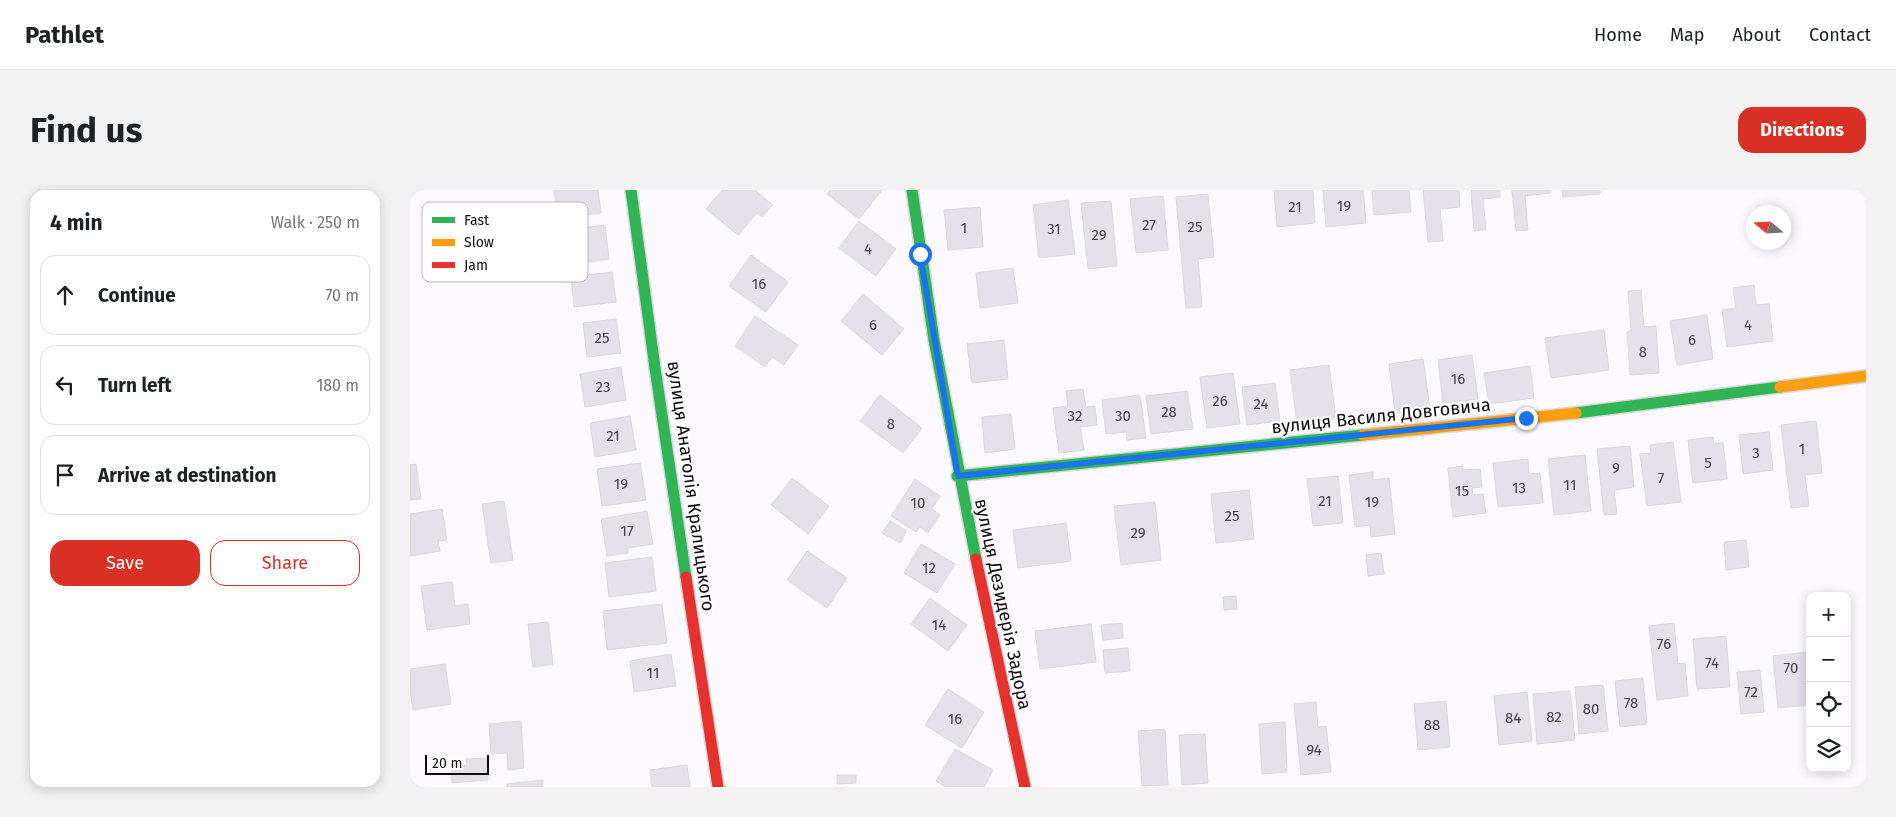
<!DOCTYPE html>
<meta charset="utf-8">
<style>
body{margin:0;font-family:"Fira Sans",sans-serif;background:#f2f2f2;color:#202124}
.controls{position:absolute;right:15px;bottom:15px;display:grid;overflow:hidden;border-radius:10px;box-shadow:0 2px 12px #0003}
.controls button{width:45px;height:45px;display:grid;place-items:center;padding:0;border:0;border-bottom:1px solid #e0e0e0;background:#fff;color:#202124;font:25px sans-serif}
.compass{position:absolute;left:1336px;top:15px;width:45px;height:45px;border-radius:50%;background:#fff;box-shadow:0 2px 12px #0003;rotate:288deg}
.scale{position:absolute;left:15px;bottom:12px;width:64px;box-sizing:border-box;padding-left:5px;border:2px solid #0f0911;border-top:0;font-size:14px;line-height:18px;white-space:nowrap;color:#0f0911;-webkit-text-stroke:4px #fff;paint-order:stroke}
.stop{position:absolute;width:15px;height:15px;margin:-11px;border:4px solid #1a73e8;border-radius:50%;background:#fff}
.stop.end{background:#1a73e8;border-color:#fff;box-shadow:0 1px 5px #0008}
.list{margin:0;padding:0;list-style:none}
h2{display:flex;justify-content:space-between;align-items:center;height:65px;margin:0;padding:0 20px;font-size:21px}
h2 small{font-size:16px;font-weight:400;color:#757577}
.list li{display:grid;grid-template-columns:32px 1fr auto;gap:15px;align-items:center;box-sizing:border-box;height:80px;margin:0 10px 10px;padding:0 10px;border:1px solid #e0e0e0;border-radius:15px}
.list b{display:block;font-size:19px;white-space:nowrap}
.list em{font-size:16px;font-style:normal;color:#757577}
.actions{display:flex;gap:10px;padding:15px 20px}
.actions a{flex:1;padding:11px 0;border:1px solid #d93025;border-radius:15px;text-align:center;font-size:18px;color:#d93025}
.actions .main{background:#d93025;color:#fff}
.icon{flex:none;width:28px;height:28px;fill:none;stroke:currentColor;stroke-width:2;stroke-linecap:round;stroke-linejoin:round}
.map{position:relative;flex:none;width:1456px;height:597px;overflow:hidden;border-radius:15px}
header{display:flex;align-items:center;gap:30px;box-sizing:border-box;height:70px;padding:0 25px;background:#fff;border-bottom:1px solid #e0e0e0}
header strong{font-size:24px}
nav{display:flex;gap:28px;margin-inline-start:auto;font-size:18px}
.intro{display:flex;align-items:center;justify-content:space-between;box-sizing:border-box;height:120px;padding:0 30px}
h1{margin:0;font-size:35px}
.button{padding:12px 22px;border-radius:15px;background:#d93025;color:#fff;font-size:18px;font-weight:700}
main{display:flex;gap:30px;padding:0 30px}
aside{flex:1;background:#fff;border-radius:15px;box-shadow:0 2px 12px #0003}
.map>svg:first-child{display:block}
.building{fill:#e5e1e8;stroke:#dcd7df}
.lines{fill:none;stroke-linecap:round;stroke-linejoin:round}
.fast-casing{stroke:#dad6dd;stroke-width:14}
.slow-casing{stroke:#dad6dd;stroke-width:14}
.jam-casing{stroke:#dad6dd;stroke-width:14}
.fast{stroke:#30b455;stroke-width:11}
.slow{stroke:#ff9f0a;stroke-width:11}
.jam{stroke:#e5322d;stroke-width:11}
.route{stroke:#1a73e8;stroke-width:6}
.labels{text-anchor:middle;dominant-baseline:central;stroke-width:4.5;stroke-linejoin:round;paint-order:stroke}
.number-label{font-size:15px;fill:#474149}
.street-label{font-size:18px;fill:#0f0911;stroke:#fff}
.key{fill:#fff;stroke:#b7b5b8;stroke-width:1}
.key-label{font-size:14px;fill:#0f0911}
</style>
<header>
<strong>Pathlet</strong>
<nav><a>Home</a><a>Map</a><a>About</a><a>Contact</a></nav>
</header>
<div class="intro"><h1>Find us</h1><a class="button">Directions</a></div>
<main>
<aside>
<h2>4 min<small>Walk · 250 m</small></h2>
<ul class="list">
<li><svg class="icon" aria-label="ahead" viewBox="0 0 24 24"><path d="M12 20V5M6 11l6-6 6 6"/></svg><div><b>Continue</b></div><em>70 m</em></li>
<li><svg class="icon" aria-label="left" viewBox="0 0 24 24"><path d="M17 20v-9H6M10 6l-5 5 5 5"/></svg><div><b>Turn left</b></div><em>180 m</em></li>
<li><svg class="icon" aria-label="arrive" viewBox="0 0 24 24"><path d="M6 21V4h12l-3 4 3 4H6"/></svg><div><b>Arrive at destination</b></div></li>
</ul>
<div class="actions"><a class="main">Save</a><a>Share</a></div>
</aside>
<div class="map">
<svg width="1456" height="597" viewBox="0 0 1456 597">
<rect width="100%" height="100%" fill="#fcfafe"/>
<path class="building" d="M144,0H188L191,23L148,29Z
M312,0H345L363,15L352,27L347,23L328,45L296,19Z
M420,0H472L449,29L417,4Z
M864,0H903L905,33L867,37Z
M913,0H953L956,33L916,37Z
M962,0H999L1001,22L964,25Z
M1013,0H1049L1050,17L1030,19L1033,51L1018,52Z
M1061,0H1090V7L1073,9L1076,39L1064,41Z
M1102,0H1140V3L1115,6L1118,40L1106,41Z
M1152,0H1190V4L1153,7Z
M798,4L804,67L788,69L792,117L776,118L766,7Z
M753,6L758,60L726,63L720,9Z
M658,10L665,64L629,68L623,15Z
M701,11L707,76L678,79L671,13Z
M570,17L573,57L538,60L534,20Z
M449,31L486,59L466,86L429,58Z
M195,35L199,69L152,76L148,41Z
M341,65L378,92L356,122L319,96Z
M603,78L608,113L570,118L566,83Z
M202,82L206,112L164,117L161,87Z
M1344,95L1346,115L1359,114L1363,151L1317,157L1312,120L1326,118L1323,98Z
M1231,100L1234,137L1246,136L1249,183L1220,185L1217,142L1221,141L1218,101Z
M453,104L494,139L472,165L431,131Z
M1297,125L1303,169L1267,175L1260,131Z
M345,126L388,155L374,175L362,167L355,177L325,156Z
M206,129L211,163L177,167L173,133Z
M1194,140L1199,180L1141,188L1135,148Z
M594,150L598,189L562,193L557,154Z
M1062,165L1068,209L1033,213L1028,170Z
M1013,169L1020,218L985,223L979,174Z
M919,175L926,229L887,234L880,180Z
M1120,176L1124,208L1079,214L1074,183Z
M211,177L216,210L175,217L170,184Z
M823,183L830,234L797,238L790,187Z
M865,193L870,231L837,235L832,197Z
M673,199L676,217L685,216L687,235L670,237L674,260L649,263L643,218L658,216L656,201Z
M777,201L783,239L741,244L736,206Z
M470,205L512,238L493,263L450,231Z
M730,205L736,248L717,250L716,242L696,244L692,210Z
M601,224L605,259L575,263L572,227Z
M220,226L226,260L185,267L180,233Z
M1406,231L1412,283L1395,285L1399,316L1381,318L1371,235Z
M1359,242L1363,280L1333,284L1329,245Z
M1303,247L1304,254L1313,253L1317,289L1283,293L1278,250Z
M1263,252L1271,312L1237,316L1230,264L1241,263L1240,255Z
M1220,256L1224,297L1204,300L1207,324L1194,325L1187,259Z
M1175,265L1181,321L1144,325L1138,269Z
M1118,269L1119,284L1130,283L1133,313L1088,317L1083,273Z
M230,273L236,310L192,316L187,279Z
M6,274L11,309L0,310V275Z
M1053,276V280L1070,279L1072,297L1062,298L1063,305L1073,304L1076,323L1043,327L1038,278Z
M963,282V290L979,288L985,344L961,347L960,335L945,337L939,285Z
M928,286L933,333L903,336L897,289Z
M382,288L419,316L398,344L361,315Z
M505,289L530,306L522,319L530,325L518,343L510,337L506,342L481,326Z
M839,300L844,349L806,353L801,304Z
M94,311L103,370L81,373L72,314Z
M745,312L751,370L711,375L704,316Z
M32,319L37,350L28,351L30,361L0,366V324Z
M237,321L243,354L218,358V363L197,366L191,329Z
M480,331L497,341L490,353L472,343Z
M656,333L661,371L608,378L603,340Z
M1336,350L1339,377L1316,380L1314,352Z
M511,354L545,374L527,403L494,383Z
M397,361L437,388L417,418L377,390Z
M971,363L974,384L958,386L956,365Z
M242,367L246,401L199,407L195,373Z
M42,392L45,416L58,414L60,434L17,440L11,396Z
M826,406L827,419L814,420L813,407Z
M520,408L557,435L538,461L501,434Z
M252,414L257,453L197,460L193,421Z
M138,432L143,474L123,477L118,434Z
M712,433L713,448L693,450L691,435Z
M1264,433L1268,474L1275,473L1278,506L1247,510L1239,436Z
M681,434L686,472L630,479L625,441Z
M1316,446L1320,497L1287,499L1283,449Z
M718,458L720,481L695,483L693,460Z
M1397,462L1400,491V515L1368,518L1363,466Z
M261,464L266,496L224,502L220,471Z
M35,474L41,514L3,520L0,501V479Z
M1350,480L1354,522L1331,524L1327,482Z
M1233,488L1237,534L1210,537L1205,491Z
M1193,495L1198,541L1169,544L1165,497Z
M538,499L574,522L552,558L515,535Z
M1160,501L1165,550L1127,554L1123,504Z
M1117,502L1122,551L1089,555L1084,506Z
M1036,511L1040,557L1008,560L1004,514Z
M906,512L908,537L916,536L921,582L891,585L884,514Z
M111,531L114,578L98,580L97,563L81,564L79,534Z
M875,532L877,582L852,584L849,534Z
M755,539L758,595L732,596L728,541Z
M795,544L798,593L772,595L769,545Z
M545,559L583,580L574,597H536L526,591Z
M76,568L78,590L42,593L41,576L57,575L56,569Z
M277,575L280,597H242L240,580Z
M427,585H446V593L427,594Z
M133,590V597H97V594Z"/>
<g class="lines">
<defs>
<path id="fast" d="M221,0L245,178L276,387
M502,0L524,150L566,369
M1166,223L1370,197
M547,286L953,245"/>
<path id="slow" d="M1370,197L1456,186
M953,245L1166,223"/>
<path id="jam" d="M566,369L615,597
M276,387L308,597"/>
</defs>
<use href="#fast" class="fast-casing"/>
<use href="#slow" class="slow-casing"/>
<use href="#jam" class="jam-casing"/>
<use href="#fast" class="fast"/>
<use href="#slow" class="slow"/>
<use href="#jam" class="jam"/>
</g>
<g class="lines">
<path class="route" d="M510,64L548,286L1116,228"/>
</g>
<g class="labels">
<g class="number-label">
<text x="934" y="16">19</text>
<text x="885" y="17">21</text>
<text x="739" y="35">27</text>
<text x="785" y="37">25</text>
<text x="554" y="38">1</text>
<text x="644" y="39">31</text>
<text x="689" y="45">29</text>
<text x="458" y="59">4</text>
<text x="349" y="94">16</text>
<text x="463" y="135">6</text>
<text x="1338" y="135">4</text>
<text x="192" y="148">25</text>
<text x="1282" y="150">6</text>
<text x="1233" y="162">8</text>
<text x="1048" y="189">16</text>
<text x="193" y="197">23</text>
<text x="810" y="211">26</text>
<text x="851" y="214">24</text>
<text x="759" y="222">28</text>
<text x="665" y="226">32</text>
<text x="713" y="226">30</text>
<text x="481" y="234">8</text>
<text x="203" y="246">21</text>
<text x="1392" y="259">1</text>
<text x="1346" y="263">3</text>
<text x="1298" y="273">5</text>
<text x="1206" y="278">9</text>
<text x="1251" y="288">7</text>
<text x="211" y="294">19</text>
<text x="1160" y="295">11</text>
<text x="1109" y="298">13</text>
<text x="1052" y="301">15</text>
<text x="915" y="311">21</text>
<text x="962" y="312">19</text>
<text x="508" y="313">10</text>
<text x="822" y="326">25</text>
<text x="217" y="341">17</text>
<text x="728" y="343">29</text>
<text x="519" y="378">12</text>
<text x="529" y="435">14</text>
<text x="1254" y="454">76</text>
<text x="1302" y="473">74</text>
<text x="1381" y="478">70</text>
<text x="243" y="483">11</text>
<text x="1341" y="502">72</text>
<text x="1221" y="513">78</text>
<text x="1181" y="519">80</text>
<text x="1144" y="527">82</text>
<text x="1103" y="528">84</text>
<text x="545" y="529">16</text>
<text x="1022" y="535">88</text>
<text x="904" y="560">94</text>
</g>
<g class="street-label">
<text transform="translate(971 226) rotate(-6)">вулиця Василя Довговича</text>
<text transform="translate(281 296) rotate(82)">вулиця Анатолія Кралицького</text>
<text transform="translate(593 414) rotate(78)">вулиця Дезидерія Задора</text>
</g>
</g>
<rect x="12" y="12" width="166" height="80" rx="8" class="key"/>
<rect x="22" y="27" width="23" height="6" fill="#30b455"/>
<rect x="22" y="49" width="23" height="7" fill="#ff9f0a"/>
<rect x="22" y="72" width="23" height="6" fill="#e5322d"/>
<g class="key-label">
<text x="54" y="35">Fast</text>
<text x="54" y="57">Slow</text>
<text x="54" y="80">Jam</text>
</g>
</svg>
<div class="controls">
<button>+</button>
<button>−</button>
<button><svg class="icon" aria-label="locate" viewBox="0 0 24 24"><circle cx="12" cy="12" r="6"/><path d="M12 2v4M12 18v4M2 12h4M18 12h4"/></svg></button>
<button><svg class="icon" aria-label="layers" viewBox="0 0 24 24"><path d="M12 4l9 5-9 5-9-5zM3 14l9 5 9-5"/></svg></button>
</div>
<svg class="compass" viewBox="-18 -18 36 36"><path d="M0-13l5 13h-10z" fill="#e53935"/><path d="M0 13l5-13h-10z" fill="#757577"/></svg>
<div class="scale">20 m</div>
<div class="stop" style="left:510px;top:64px"></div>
<div class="stop end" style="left:1116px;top:228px"></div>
</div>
</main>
